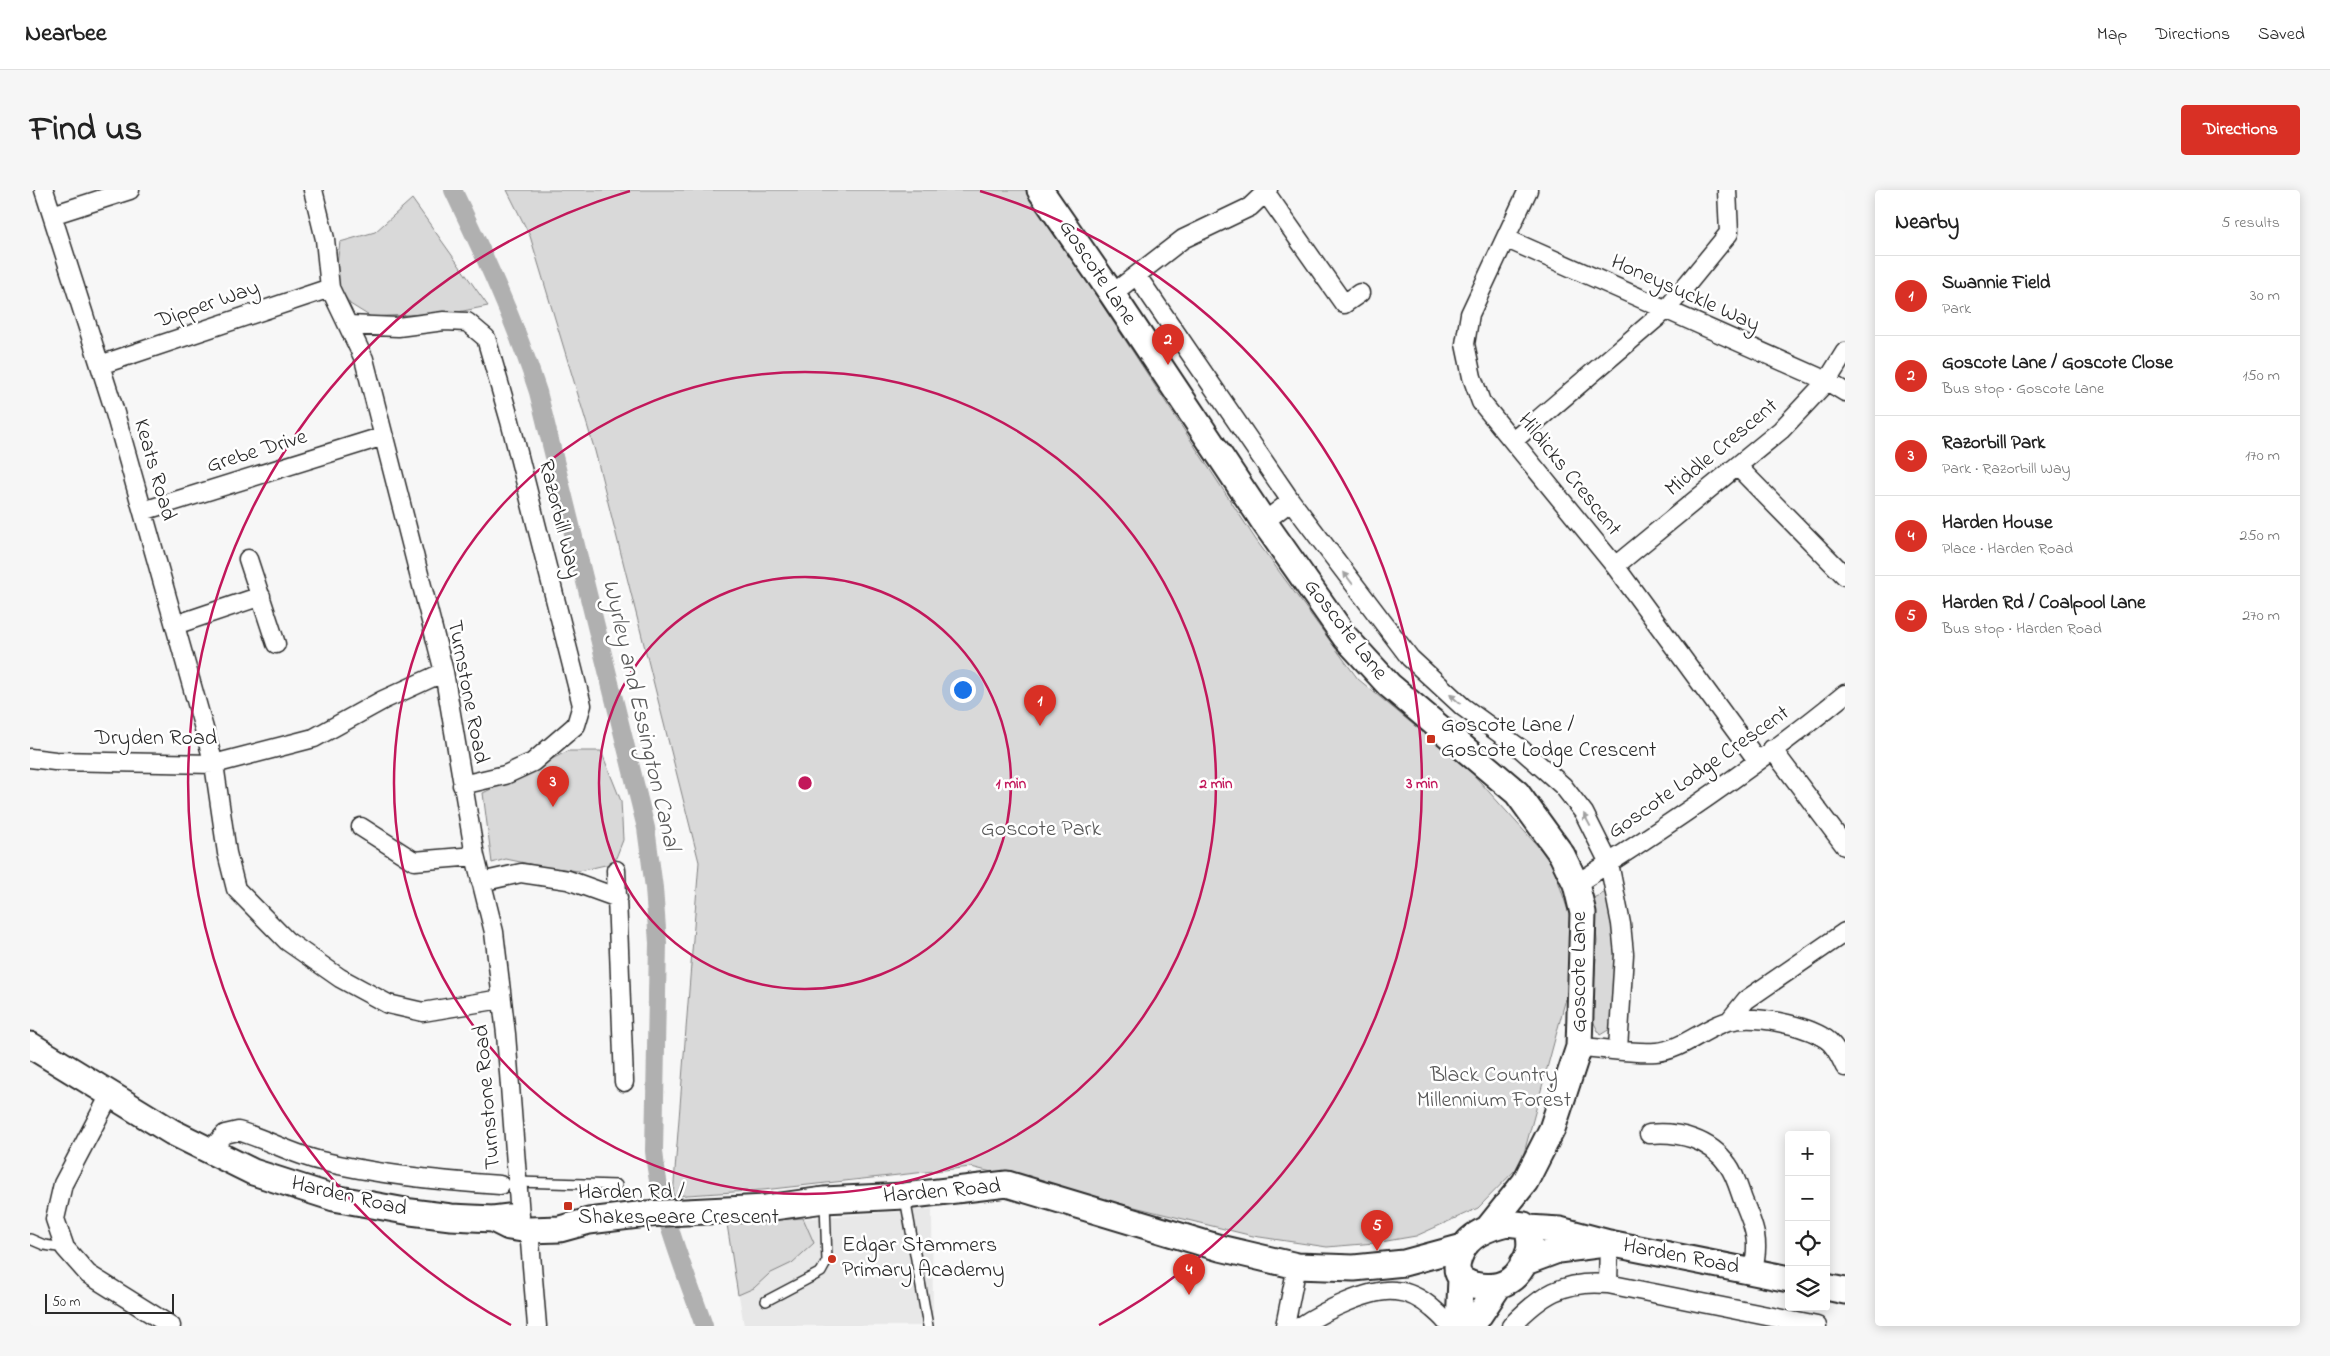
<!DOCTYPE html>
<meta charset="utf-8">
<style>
body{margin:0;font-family:"Indie Flower",sans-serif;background:#f6f6f6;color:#222}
.controls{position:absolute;right:15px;bottom:15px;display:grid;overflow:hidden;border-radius:5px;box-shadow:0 2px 12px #0003}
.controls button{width:45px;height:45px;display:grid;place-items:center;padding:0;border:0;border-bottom:1px solid #e0e0e0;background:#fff;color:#222;font:25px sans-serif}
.scale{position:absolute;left:15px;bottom:12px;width:129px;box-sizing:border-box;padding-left:5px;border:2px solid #2b2b2b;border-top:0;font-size:14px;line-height:18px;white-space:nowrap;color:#2b2b2b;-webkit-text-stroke:4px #fff;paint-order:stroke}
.you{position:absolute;left:932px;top:499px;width:18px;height:18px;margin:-12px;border:4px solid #fff;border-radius:50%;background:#1a73e8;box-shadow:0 0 0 8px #1a73e833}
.badge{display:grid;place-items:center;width:32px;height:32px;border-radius:50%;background:#d93025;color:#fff;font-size:16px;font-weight:700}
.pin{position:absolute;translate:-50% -41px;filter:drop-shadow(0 1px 2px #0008)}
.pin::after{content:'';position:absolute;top:26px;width:18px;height:15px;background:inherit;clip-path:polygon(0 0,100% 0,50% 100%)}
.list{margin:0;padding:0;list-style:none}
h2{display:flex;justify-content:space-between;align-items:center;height:65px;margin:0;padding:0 20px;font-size:21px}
h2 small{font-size:16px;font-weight:400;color:#767676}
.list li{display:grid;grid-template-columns:32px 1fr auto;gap:15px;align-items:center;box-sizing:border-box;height:80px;padding:0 20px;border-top:1px solid #e0e0e0}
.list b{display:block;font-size:19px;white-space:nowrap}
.list p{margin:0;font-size:16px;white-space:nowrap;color:#767676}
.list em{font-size:16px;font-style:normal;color:#767676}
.icon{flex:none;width:28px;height:28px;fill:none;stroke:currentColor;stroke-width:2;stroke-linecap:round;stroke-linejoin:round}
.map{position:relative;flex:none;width:1815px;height:1136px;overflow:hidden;border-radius:5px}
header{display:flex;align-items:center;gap:30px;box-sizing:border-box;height:70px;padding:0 25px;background:#fff;border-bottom:1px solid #e0e0e0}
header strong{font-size:24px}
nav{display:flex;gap:28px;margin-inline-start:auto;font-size:18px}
.intro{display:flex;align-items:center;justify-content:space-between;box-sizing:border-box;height:120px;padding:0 30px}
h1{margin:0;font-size:35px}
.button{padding:12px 22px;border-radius:5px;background:#d93025;color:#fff;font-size:18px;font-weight:700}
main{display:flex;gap:30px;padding:0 30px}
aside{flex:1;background:#fff;border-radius:5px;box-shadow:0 2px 12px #0003}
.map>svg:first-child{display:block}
.built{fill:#e8e8e8}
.green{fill:#d9d9d9;stroke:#828282}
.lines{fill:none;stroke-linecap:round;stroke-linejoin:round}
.canal{stroke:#b0b0b0;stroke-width:18}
.lane-casing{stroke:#2b2b2b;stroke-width:12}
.street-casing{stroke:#2b2b2b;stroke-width:21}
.secondary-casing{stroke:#2b2b2b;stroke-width:29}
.lane{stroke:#fff;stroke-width:9}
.street{stroke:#fff;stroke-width:18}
.secondary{stroke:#fff;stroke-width:25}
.oneway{fill:#a0a0a0}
.ring{fill:none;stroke:#c2185b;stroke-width:2.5}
.poi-dot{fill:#c8321e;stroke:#fff;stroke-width:2}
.labels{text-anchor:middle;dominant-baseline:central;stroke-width:5;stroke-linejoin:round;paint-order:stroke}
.street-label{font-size:22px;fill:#2b2b2b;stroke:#fff}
.poi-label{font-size:22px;fill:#2b2b2b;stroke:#fff;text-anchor:start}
.park-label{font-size:22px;fill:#565656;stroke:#fff}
.water-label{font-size:24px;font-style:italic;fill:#5a5a5a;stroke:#fff}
.centre{fill:#c2185b;stroke:#fff;stroke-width:2.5}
.ring-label{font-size:15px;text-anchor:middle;font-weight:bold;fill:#c2185b;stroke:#fff;stroke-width:5;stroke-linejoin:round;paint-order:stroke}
</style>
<header>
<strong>Nearbee</strong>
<nav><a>Map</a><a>Directions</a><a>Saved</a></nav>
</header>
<div class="intro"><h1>Find us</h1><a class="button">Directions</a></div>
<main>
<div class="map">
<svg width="1815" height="1136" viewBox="0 0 1815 1136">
<rect width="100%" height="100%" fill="#f7f7f7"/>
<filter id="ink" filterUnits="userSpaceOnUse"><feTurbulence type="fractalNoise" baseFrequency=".02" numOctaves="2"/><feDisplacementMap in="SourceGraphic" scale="10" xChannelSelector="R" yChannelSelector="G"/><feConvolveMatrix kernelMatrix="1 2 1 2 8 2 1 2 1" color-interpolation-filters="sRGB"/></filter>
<g filter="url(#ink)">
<path class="built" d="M902,1019L903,1136H714L697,1034Z"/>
<path class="green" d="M477,0H997L1226,350L1328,489L1442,583L1522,672L1542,733L1544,779L1491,974L1448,1018L1386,1046L1345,1053L1297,1057L1223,1046L941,977L733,1000L643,1006L669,672L565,261L500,46Z
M382,9L458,116L428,122L341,127L320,114L310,98L306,81L310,52L345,42Z
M538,561H571L591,611L593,650L584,673L549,681L514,677L476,669L462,673L453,603Z
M1576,702L1586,763L1580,839L1570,845L1562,829L1567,751L1563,708Z
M773,1028L784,1053L762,1073L739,1084L724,1098L708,1105L697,1034Z"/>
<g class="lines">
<path class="canal" d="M423,0C455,67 485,131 508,202L616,638L624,698L628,753L624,961C629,1022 654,1078 674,1136"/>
<defs>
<path id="lane" d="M488,992L587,995
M875,1008L898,1136
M0,1049L14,1055L35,1058
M736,1111L791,1082L797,1071L795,1012"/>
<path id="street" d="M14,0L83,216L184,574L197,663L206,699L257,751L310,788L358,814L393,822L471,809
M283,0L295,49L300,98L334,169L414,482L445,666L464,742L476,844L490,1026
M1498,0L1440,124L1435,154L1442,187L1451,212L1585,376L1727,570
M1236,3L1314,114L1330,103
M22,25L100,0
M1477,49L1797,191L1815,202
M1107,86L1261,311L1380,468L1433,517L1491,559L1533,596L1554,623L1579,673L1591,734L1594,764L1588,859
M1082,104L1153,49L1220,17L1238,0
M318,135L368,137L414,131L437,132L456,148L480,231L552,515L546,535L503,572L475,585L432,595
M70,175L300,98
M1483,251L1636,120L1699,43L1697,0
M1707,276L1815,386
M113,321L354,246
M1234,332L1261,311
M218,369L246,454
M1585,376L1751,240L1797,191L1815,162
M145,435L231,406
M1742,559L1815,656
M0,568L25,571L184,574L284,548L353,510L414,482
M331,637L384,671L445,666
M586,680L594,892
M451,692L491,683L538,690L588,708
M1546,694C1638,636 1731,573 1815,504
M1699,831L1716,810L1815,742
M1549,857C1573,858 1603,864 1626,862C1651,861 1677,836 1699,831C1724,824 1775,835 1796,849C1804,854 1811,868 1815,877
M81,903L33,994L25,1029L35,1058L58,1084L141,1136
M1619,944C1648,941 1680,949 1698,975C1705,984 1709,999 1713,1010C1724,1036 1731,1053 1722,1081
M179,962L195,944L208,941C236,949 262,964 291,971C349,985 410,991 470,995
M499,1040L507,1136
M1578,1094L1579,1053
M1255,1136L1267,1076
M1271,1136C1292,1122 1340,1098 1365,1101C1380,1102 1393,1110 1403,1119C1410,1125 1415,1129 1419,1136
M1481,1136C1511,1105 1533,1090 1578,1094L1787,1136"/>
<path id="secondary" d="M1010,0L1082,104L1234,332L1315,447L1359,495L1487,603L1532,665L1546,694L1553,723L1549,857L1522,939L1495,992L1459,1037
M0,855L142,942L223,982L304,1008L381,1022L421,1027L463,1029L479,1027
M463,1029L479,1037L499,1040L530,1039L559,1031L616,1024L736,1018L794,1010L874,1006L977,994L1190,1058L1267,1076L1324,1078L1374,1073L1433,1057
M1477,1033L1494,1035L1498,1038C1499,1045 1501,1054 1499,1061C1491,1089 1472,1101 1444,1095C1439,1094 1431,1090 1429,1085C1425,1079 1428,1069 1431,1063C1438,1044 1460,1037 1477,1033Z
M1498,1038L1530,1040L1579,1053L1759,1089
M1493,1073L1528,1060L1567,1055
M1796,1097L1815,1101
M1429,1136L1431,1088
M1442,1136L1468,1097"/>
</defs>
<use href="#lane" class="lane-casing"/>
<use href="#street" class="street-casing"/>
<use href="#secondary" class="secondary-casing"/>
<use href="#lane" class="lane"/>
<use href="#street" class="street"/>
<use href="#secondary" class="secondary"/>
</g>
<defs><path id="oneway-solid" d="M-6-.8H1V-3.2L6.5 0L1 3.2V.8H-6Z" transform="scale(1.25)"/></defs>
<g class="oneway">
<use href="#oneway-solid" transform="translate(1318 388) rotate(-127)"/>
<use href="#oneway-solid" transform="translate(1425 509) rotate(-138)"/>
<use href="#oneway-solid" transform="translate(1557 630) rotate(-118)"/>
</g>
</g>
<g class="ring">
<circle cx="775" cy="593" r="206"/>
<circle cx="775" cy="593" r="411"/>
<path d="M481 1135A617 617 0 0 1 600 1M950 1A617 617 0 0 1 1069 1135"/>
</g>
<g class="poi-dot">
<rect x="1396" y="544" width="10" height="10" rx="2.5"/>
<rect x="533" y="1011" width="10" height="10" rx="2.5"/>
<circle cx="802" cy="1069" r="5"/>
</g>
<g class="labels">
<g class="street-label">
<text transform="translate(1067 83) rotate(56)">Goscote Lane</text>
<text transform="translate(1655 104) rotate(24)">Honeysuckle Way</text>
<text transform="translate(178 115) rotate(-19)">Dipper Way</text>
<text transform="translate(1692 258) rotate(-40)">Middle Crescent</text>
<text transform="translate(227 262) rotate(-17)">Grebe Drive</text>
<text transform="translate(124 280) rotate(74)">Keats Road</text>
<text transform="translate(1539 285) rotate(51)">Hildicks Crescent</text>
<text transform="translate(529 329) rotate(76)">Razorbill Way</text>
<text transform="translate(1315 440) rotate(52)">Goscote Lane</text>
<text transform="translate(437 502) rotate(79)">Turnstone Road</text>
<text x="126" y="549">Dryden Road</text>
<text transform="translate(1669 583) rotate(-35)">Goscote Lodge Crescent</text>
<text transform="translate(1550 782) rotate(-90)">Goscote Lane</text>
<text transform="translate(458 907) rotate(-95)">Turnstone Road</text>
<text transform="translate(912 1002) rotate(-5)">Harden Road</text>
<text transform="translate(319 1007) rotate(13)">Harden Road</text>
<text transform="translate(1651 1067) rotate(11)">Harden Road</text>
</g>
<g class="poi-label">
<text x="1411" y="536">Goscote Lane /<tspan x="1411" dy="25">Goscote Lodge Crescent</tspan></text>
<text x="548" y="1003">Harden Rd /<tspan x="548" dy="25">Shakespeare Crescent</tspan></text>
<text x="812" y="1056">Edgar Stammers<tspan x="812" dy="25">Primary Academy</tspan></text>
</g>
<g class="park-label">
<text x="1011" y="640">Goscote Park</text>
<text x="1464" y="886">Black Country<tspan x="1464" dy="25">Millennium Forest</tspan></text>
</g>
<g class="water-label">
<text transform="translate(610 525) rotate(77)">Wyrley and Essington Canal</text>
</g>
</g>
<circle cx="775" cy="593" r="8" class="centre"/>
<g class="ring-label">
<text x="981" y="598">1 min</text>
<text x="1186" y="598">2 min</text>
<text x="1392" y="598">3 min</text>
</g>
</svg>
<div class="controls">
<button>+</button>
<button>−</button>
<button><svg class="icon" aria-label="locate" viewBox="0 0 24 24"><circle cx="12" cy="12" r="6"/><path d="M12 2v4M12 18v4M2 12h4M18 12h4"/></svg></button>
<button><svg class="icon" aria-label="layers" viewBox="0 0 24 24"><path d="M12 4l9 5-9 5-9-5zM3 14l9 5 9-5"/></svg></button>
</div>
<div class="scale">50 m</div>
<div class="you"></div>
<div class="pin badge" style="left:1010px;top:536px">1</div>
<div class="pin badge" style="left:1138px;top:175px">2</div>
<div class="pin badge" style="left:523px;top:617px">3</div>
<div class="pin badge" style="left:1159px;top:1105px">4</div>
<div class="pin badge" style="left:1347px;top:1061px">5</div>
</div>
<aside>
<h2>Nearby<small>5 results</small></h2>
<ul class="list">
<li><span class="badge">1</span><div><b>Swannie Field</b><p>Park</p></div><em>30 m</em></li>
<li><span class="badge">2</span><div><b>Goscote Lane / Goscote Close</b><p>Bus stop · Goscote Lane</p></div><em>150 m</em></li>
<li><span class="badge">3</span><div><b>Razorbill Park</b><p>Park · Razorbill Way</p></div><em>170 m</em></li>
<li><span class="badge">4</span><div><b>Harden House</b><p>Place · Harden Road</p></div><em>250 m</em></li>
<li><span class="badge">5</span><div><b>Harden Rd / Coalpool Lane</b><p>Bus stop · Harden Road</p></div><em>270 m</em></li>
</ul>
</aside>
</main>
